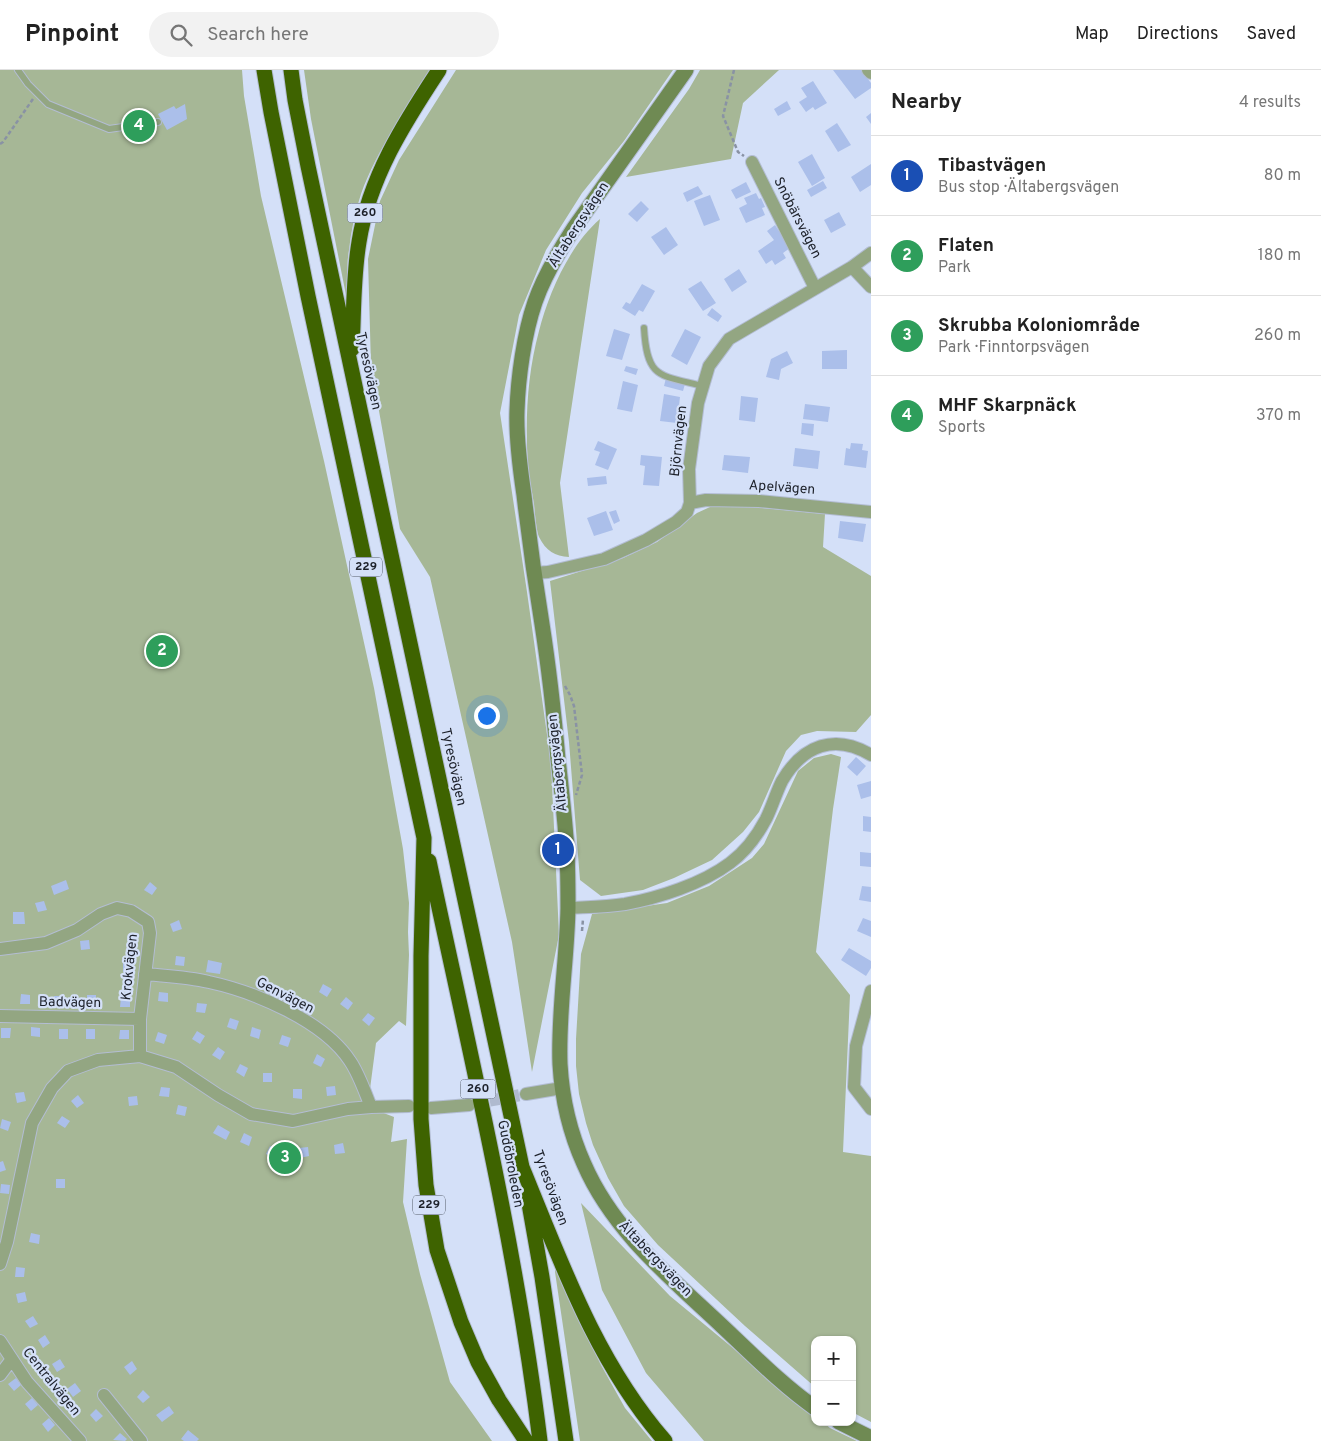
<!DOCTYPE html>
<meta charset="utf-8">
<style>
body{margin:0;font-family:Overpass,sans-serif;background:#f2f2f2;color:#222}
.controls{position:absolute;right:15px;bottom:15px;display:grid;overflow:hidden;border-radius:10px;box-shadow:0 1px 4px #0004}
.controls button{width:45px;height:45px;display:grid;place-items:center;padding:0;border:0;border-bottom:1px solid #e0e0e0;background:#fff;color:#222;font:25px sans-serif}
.you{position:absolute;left:486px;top:645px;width:18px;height:18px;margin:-12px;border:4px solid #fff;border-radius:50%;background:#1a73e8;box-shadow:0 0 0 8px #1a73e833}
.badge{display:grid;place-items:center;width:32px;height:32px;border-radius:50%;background:#b45309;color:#fff;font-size:16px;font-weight:700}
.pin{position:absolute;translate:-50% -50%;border:2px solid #fff;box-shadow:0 1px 5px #0006}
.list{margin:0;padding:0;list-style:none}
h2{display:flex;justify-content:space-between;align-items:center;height:65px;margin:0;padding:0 20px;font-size:21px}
h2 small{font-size:16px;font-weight:400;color:#767676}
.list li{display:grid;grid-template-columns:32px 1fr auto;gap:15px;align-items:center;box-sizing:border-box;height:80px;padding:0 20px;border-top:1px solid #e0e0e0}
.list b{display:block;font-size:19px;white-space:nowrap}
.list p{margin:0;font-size:16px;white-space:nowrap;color:#767676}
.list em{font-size:16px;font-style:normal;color:#767676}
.icon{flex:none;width:28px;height:28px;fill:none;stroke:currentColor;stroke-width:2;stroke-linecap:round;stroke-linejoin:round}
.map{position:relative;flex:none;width:871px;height:1371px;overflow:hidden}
header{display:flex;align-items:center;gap:30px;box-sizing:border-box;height:70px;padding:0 25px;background:#fff;border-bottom:1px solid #e0e0e0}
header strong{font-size:24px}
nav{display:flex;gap:28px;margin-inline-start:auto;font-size:18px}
.search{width:350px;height:45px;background:#f2f2f2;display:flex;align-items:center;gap:12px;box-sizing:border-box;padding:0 18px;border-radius:28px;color:#767676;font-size:19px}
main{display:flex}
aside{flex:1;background:#fff}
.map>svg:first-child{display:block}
.green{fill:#a6b796}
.building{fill:#abbfea}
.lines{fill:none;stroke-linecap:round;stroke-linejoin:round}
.street-tunnel{stroke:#afbacf;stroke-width:12;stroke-dasharray:12 6;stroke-linecap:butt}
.lane-casing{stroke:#b3bdd3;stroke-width:8}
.street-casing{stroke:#b3bdd3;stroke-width:14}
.secondary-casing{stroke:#b3bdd3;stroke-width:17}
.highway-casing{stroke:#b3bdd3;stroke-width:17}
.path{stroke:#8992a4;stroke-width:2.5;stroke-dasharray:4 2.5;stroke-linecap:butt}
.lane{stroke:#93a682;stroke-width:6}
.street{stroke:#93a682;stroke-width:12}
.secondary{stroke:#6f8a53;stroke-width:15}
.highway{stroke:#3e6300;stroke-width:15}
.labels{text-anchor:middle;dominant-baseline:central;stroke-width:4.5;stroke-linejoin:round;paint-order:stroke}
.shield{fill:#d4e0f8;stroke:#535a67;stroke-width:1}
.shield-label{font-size:12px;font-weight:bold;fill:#1c2029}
.street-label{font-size:14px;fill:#1c2029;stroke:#d4e0f8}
</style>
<header>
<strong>Pinpoint</strong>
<div class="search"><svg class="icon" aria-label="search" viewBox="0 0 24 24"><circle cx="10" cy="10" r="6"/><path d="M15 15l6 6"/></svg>Search here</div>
<nav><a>Map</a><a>Directions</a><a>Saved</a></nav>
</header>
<main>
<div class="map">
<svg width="871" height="1371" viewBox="0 0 871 1371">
<rect width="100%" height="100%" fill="#d4e0f8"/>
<path class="green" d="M0,0H242L244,26L261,126L324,391L374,618L403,779L409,833L408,862L409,885L406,956L399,951L376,973L370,1019L381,1042L394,1047L391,1072L407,1069L403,1132L420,1204L450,1312L492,1371H0Z
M304,0H431C406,39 377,80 361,124C355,142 351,161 349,180C346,196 348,214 347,230L311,49Z
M456,0H673L624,71L582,123L546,180L519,245L500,343L527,522L551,693L559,865L532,1002L512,872L430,507L400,459L371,296L368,189L380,131L399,90Z
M700,0H779L743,33L731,89L626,107L689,19Z
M600,149L560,413L569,487C555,486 546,481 539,467C536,459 535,443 534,434C532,421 529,409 528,396C525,351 527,305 539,261C549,222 570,175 600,149Z
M732,435L825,444L823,477L871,506V645L856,662L817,661L801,665L786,681L759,742L743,762L712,790L674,808L643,820L601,826L580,810L569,672L550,511L623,488L657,472L697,443L710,437Z
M831,684L841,687L833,739L816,882L850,925L843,1082L871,1086V1352L852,1342V1270H815V1317L745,1256L658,1175L624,1136L608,1108L593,1075L586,1053L579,1024L576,996V969L581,884L592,844L667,833L709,816L752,788L764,774L798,701L814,688Z
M581,1133L670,1226L815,1346V1352H823L830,1358L857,1371H704L646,1303L602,1220Z
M556,1195L572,1236L601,1295L625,1338L652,1371H580L555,1202Z"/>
<path class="building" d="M833,0H861L871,13V18L855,29Z
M813,11L827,33L815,40L813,37L806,42L799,32L807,27L801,18Z
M787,31L791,39L778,46L774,39Z
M185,34L187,49L167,60L158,44L174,36L176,39Z
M871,43V54L866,47Z
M837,53L851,75L838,82L825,61Z
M812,84L825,108L812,116L798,92Z
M871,94V115L860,122L851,107Z
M823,111L827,118L811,127L807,120Z
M746,112L751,122L736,129L731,120Z
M698,116L703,124L687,132L683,123Z
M756,123L759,129L761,128L765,137L762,138L765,145L746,153L739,138L747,134L744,128Z
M710,125L720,150L704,156L694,131Z
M641,131L649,139L637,152L628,144Z
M839,142L846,155L831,163L824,150Z
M775,155L790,178L783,183L786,188L775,195L772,190L766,194L758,181L774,170L767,161Z
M666,157L678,175L664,185L651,167Z
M739,199L747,212L732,222L724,209Z
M701,211L716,233L703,241L688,219Z
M642,214L655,221L643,242L639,240L635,246L622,238L626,232L630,234Z
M712,238L722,246L718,252L707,245Z
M614,259L630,264L622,290L606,286Z
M685,259L701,267L687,295L671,286Z
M847,280V299H822V281Z
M787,281L793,293L781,299L779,310L766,307L771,289Z
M626,296L638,299L636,305L624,301Z
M666,308L685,314L683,321L664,316Z
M623,311L638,315L632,342L617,339Z
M664,324L680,327L677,353L660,351Z
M741,326L758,328L755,352L739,350Z
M805,334L830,337L828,352L803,349Z
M802,353L814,354L813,366L801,364Z
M598,371L617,379L608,400L595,395L600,382L594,380Z
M851,373L863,374L862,380L868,381L866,398L844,395L846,378L850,379Z
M795,378L820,381L818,399L793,396Z
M641,385L662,387L659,416L643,415L645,396L640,395Z
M724,385L750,387L748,403L722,400Z
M606,406L607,414L588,416L587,408Z
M616,440L620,451L614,454L609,442Z
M606,441L613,460L594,466L587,448Z
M840,451L866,454L863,472L838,468Z
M856,687L866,696L857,706L847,697Z
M871,711V726L861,729L857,715Z
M863,746L871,747V762L863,761Z
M860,782L871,783V797L860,796Z
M66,810L69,819L54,825L51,816Z
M150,812L157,818L152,825L144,820Z
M862,816L871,817V832L859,830Z
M44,831L47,840L38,842L35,833Z
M13,842H24L25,854H13Z
M863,848L871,851V867L857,861Z
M179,850L182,859L173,862L170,854Z
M89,870L90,879L81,880L80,871Z
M849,878L871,891V898L866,906L841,890Z
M176,886L185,887L184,896L175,895Z
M208,890L222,893L220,904L206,902Z
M123,892L132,893V902H123Z
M323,914L332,919L327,927L319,922Z
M159,922L168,923V932L158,931Z
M21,924L30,925V934H20Z
M87,925H96V935L87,934Z
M54,926H64L63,935H54Z
M121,927H130V937H120Z
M346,927L353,933L348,940L340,934Z
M197,933L207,934L205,943L196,942Z
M368,943L375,948L369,956L362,950Z
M230,948L239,951L236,960L227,957Z
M31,957L40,958V967L31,966Z
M252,957L261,960L259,969L250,966Z
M1,958H11L10,968H1Z
M59,959H68V969H59Z
M86,959H95V969H86Z
M120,960H129V969H119Z
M197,961L205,966L200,974L192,969Z
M158,962L167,965L164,974L155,971Z
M282,965L291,968L288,977L279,974Z
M218,977L225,982L220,990L212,985Z
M317,984L325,989L321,997L313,993Z
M240,994L248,998L244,1007L236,1002Z
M263,1003H272V1012H263Z
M335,1016L336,1025L327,1026L326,1017Z
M161,1017L170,1018L169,1027L159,1026Z
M293,1019H302V1029L293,1028Z
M24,1022L26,1031L17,1033L15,1023Z
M78,1025L84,1033L77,1038L71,1031Z
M137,1026L138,1035L129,1036L128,1027Z
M178,1035L187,1037L185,1046L176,1044Z
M62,1046L70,1051L65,1058L57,1053Z
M2,1049L11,1052L8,1061L0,1058Z
M218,1055L230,1062L226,1070L213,1063Z
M244,1063L252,1067L249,1076L240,1072Z
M343,1073L345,1083L335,1084L334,1075Z
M270,1076L278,1079L275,1088L266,1084Z
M308,1077L309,1086L300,1088L299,1078Z
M3,1091L6,1100L0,1102V1092Z
M56,1109H65V1118H56Z
M1,1114L10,1115L9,1124L0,1123Z
M31,1163L40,1165L39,1174L29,1172Z
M16,1197L25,1198L24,1207H15Z
M25,1222L27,1231L18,1233L16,1224Z
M33,1246L38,1254L30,1258L25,1251Z
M45,1265L50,1273L43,1278L38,1270Z
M60,1289L65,1297L57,1302L52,1294Z
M132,1291L137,1299L130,1305L124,1297Z
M16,1308L21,1315L14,1321L8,1314Z
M75,1313L81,1321L73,1327L67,1319Z
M143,1320L150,1327L143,1333L137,1327Z
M32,1328L38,1335L31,1341L25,1334Z
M169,1336L174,1343L162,1352L156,1345Z
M96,1339L103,1346L96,1352L90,1345Z
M49,1348L55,1355L48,1362L42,1354Z
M188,1360L199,1369L197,1371H184L181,1369Z
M120,1363L127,1369L125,1371L113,1370Z"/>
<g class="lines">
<path class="street-tunnel" d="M472,1034L526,1024"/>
<defs>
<path id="lane" d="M18,0L28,14L48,34L109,59L158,52
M644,258C647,309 659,305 703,316"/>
<path id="street" d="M868,0L871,3
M752,92L815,218
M852,197L871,217
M690,433L706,430L759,431L871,442
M534,503L548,502L604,489L646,470L676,452L687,442L690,433L689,399L698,333L709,296L729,269L852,197L871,183
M568,838C587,837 606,837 625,834C658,828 702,814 730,793C745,782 757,766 766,749C772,737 776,723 782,711C803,675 835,663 871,685
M0,879L46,873L77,860L101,844L117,838L131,841L148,852L150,863L140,949V986
M145,904C166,906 189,907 209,912C255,922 324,951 350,991C359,1004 365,1022 371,1037
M871,921L856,976L854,1017L871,1039
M0,946L140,949
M526,1024L562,1018
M431,1038L469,1035
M0,1194L7,1172L32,1053L52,1018L68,1001L98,990L140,986L176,997L218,1025L251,1044L293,1051L348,1039L371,1037L409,1036
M0,1271L27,1312L80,1371
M0,1305L12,1289
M104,1325L141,1371"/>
<path id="secondary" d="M686,0L574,158C559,181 544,206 535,232C524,264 518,308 517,341C516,369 520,398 524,425C529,468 535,511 542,554C549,599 554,644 558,689C561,715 564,741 566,767C568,790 568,815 568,838C567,890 558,942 560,994C562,1029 570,1063 584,1094C613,1161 670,1207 722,1256C752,1284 781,1314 815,1338
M839,1352L871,1368"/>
<path id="highway" d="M264,0L271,42L308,226L424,768L421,886V1049L426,1115L437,1180L461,1252L478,1292L499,1330L526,1371
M291,0L295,30L308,96L522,1097C561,1192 596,1292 665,1371
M352,279C354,243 353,207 359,172C369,108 404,53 439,0
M429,791C470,984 516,1175 540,1371
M528,1128L542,1207L566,1371"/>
</defs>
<use href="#lane" class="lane-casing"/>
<use href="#street" class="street-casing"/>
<use href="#secondary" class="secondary-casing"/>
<use href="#highway" class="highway-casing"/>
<path class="path" d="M734,0L723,46L738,82L744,86
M0,74L3,72L33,29
M565,616L570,625L574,636L582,705L576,725
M582,861L583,849"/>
<use href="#lane" class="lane"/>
<use href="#street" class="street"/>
<use href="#secondary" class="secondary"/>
<use href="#highway" class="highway"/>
</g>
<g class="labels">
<g class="shield">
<rect x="347.5" y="133.5" width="35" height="19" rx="4"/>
<rect x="350" y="487.5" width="32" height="19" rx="4"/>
<rect x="460.5" y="1009.5" width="35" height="19" rx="4"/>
<rect x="413" y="1125.5" width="32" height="19" rx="4"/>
</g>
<g class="shield-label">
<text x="365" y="143">260</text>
<text x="366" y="497">229</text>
<text x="478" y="1019">260</text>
<text x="429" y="1135">229</text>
</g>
<g class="street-label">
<text transform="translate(797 148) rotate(63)">Snöbärsvägen</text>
<text transform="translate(579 155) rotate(-57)">Ältabergsvägen</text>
<text transform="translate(368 301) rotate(78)">Tyresövägen</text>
<text transform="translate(679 371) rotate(-84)">Björnvägen</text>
<text transform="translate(782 418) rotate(4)">Apelvägen</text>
<text transform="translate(558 693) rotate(-96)">Ältabergsvägen</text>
<text transform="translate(453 697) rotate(78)">Tyresövägen</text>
<text transform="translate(130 897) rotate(-84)">Krokvägen</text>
<text transform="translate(285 926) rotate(27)">Genvägen</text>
<text transform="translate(70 933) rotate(1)">Badvägen</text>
<text transform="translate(510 1094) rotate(79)">Gudöbroleden</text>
<text transform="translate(550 1118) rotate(70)">Tyresövägen</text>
<text transform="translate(655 1189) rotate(46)">Ältabergsvägen</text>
<text transform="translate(51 1312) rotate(51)">Centralvägen</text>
</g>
</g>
</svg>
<div class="controls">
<button>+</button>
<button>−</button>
</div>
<div class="you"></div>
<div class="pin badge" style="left:558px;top:780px;background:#1a4fb4">1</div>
<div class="pin badge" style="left:162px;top:581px;background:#2e9e5b">2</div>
<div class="pin badge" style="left:285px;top:1088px;background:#2e9e5b">3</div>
<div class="pin badge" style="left:139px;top:56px;background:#2e9e5b">4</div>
</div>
<aside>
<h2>Nearby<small>4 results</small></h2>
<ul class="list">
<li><span class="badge" style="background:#1a4fb4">1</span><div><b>Tibastvägen</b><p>Bus stop · Ältabergsvägen</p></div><em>80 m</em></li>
<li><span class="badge" style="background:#2e9e5b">2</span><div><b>Flaten</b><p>Park</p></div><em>180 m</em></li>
<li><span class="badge" style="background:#2e9e5b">3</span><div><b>Skrubba Koloniområde</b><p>Park · Finntorpsvägen</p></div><em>260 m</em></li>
<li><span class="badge" style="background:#2e9e5b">4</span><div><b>MHF Skarpnäck</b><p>Sports</p></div><em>370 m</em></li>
</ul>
</aside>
</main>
